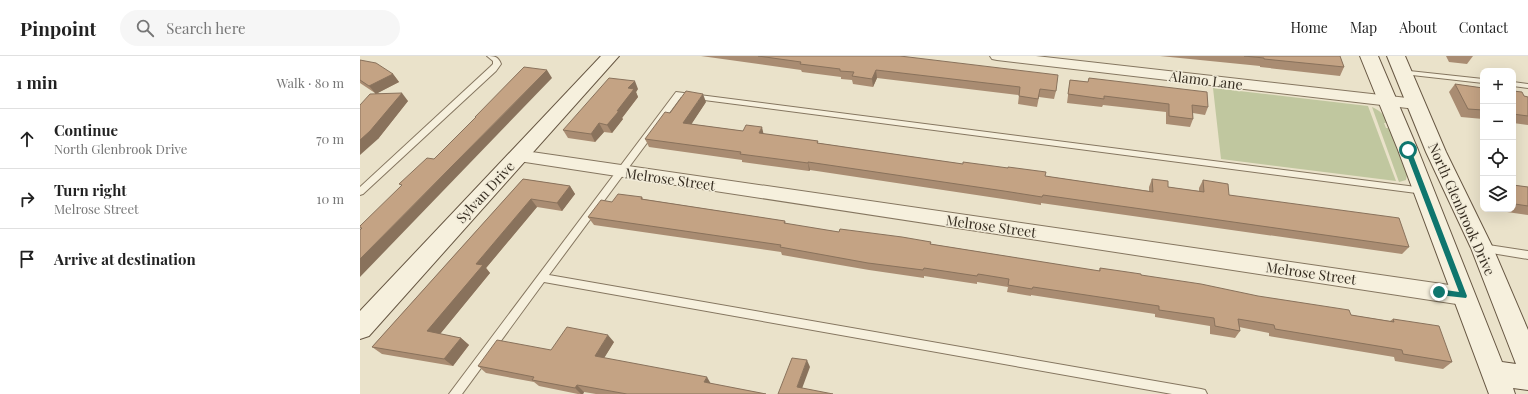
<!DOCTYPE html>
<meta charset="utf-8">
<style>
body{margin:0;font-family:"Playfair Display",serif;background:#f6f6f6;color:#222}
.controls{position:absolute;right:12px;top:12px;display:grid;overflow:hidden;border-radius:8px;box-shadow:0 4px 16px #0002}
.controls button{width:36px;height:36px;display:grid;place-items:center;padding:0;border:0;border-bottom:1px solid #e0e0e0;background:#fff;color:#222;font:20px sans-serif}
.stop{position:absolute;width:12px;height:12px;margin:-9px;border:3px solid #0f766e;border-radius:50%;background:#fff}
.stop.end{background:#0f766e;border-color:#fff;box-shadow:0 1px 4px #0008}
.list{margin:0;padding:0;list-style:none}
h2{display:flex;justify-content:space-between;align-items:center;height:52px;margin:0;padding:0 16px;font-size:17px}
h2 small{font-size:13px;font-weight:400;color:#767676}
.list li{display:grid;grid-template-columns:26px 1fr auto;gap:12px;align-items:center;box-sizing:border-box;height:60px;padding:0 16px;border-top:1px solid #e0e0e0}
.list b{display:block;font-size:15px;white-space:nowrap}
.list p{margin:0;font-size:13px;white-space:nowrap;color:#767676}
.list em{font-size:13px;font-style:normal;color:#767676}
.icon{flex:none;width:22px;height:22px;fill:none;stroke:currentColor;stroke-width:2;stroke-linecap:round;stroke-linejoin:round}
.map{position:relative;flex:none;width:1168px;height:338px;overflow:hidden}
header{display:flex;align-items:center;gap:24px;box-sizing:border-box;height:56px;padding:0 20px;background:#fff;border-bottom:1px solid #e0e0e0}
header strong{font-size:19px}
nav{display:flex;gap:22px;margin-inline-start:auto;font-size:14px}
.search{width:280px;height:36px;background:#f6f6f6;display:flex;align-items:center;gap:10px;box-sizing:border-box;padding:0 14px;border-radius:22px;color:#767676;font-size:15px}
main{display:flex}
aside{flex:1;background:#fff}
.map>svg:first-child{display:block}
.green{fill:#c0c79f}
.lines{fill:none;stroke-linecap:round;stroke-linejoin:round}
.lane-casing{stroke:#857660;stroke-width:2}
.street-casing{stroke:#857660;stroke-width:2}
.secondary-casing{stroke:#675743;stroke-width:2}
.lane{fill:#f6f0dd;fill-rule:evenodd}
.street{fill:#f6f0dd;fill-rule:evenodd}
.secondary{fill:#f6f0dd;fill-rule:evenodd}
.wall{fill:#a98c72}
.shaded-wall{fill:#89725c}
.building{fill:#c4a384;stroke:#89725c}
.route{fill:#0f766e}
.labels{text-anchor:middle;dominant-baseline:central;stroke-width:3;stroke-linejoin:round;paint-order:stroke}
.street-label{font-size:14px;fill:#372e22;stroke:#f2ecd9}
</style>
<header>
<strong>Pinpoint</strong>
<div class="search"><svg class="icon" aria-label="search" viewBox="0 0 24 24"><circle cx="10" cy="10" r="6"/><path d="M15 15l6 6"/></svg>Search here</div>
<nav><a>Home</a><a>Map</a><a>About</a><a>Contact</a></nav>
</header>
<main>
<aside>
<h2>1 min<small>Walk · 80 m</small></h2>
<ul class="list">
<li><svg class="icon" aria-label="ahead" viewBox="0 0 24 24"><path d="M12 20V5M6 11l6-6 6 6"/></svg><div><b>Continue</b><p>North Glenbrook Drive</p></div><em>70 m</em></li>
<li><svg class="icon" aria-label="right" viewBox="0 0 24 24"><path d="M7 20v-9h11M14 6l5 5-5 5"/></svg><div><b>Turn right</b><p>Melrose Street</p></div><em>10 m</em></li>
<li><svg class="icon" aria-label="arrive" viewBox="0 0 24 24"><path d="M6 21V4h12l-3 4 3 4H6"/></svg><div><b>Arrive at destination</b></div></li>
</ul>
</aside>
<div class="map">
<svg width="1168" height="338" viewBox="0 0 1168 338">
<rect width="100%" height="100%" fill="#eae2ca"/>
<path class="green" d="M853,32L1008,50L1036,125L861,103Z
M1012,51C1019,54 1026,59 1026,67H1024L1026,72H1028L1030,75L1047,119L1046,124L1039,126Z"/>
<g class="lines">
<defs>
<path id="lane" d="M127,0C134,0 138,0 141,8L136,15L3,138L0,139V131L130,11L133,8V5Z
M1040,14L1123,23V27L1043,18H1040Z
M1153,26L1168,28V32L1153,30Z
M316,36L1064,132L1068,135L1064,138L321,41L189,219L841,333L845,334L847,338H812L184,226L102,338H89Z
M1122,188L1168,195V203L1119,195L1117,192L1119,189Z"/>
<path id="street" d="M630,0H676L1056,43L1062,44L1064,48L1062,52L1056,53L637,4L632,3Z
M158,94L1103,231L1110,234L1113,240L1110,246L1103,249L152,104L149,100L152,96Z"/>
<path id="secondary" d="M241,0H259L9,280L0,283V255Z
M1000,0H1018L1058,94L1142,306L1156,308L1111,192L1066,96L1027,0H1045L1086,96L1133,192L1168,274V334L1153,332L1155,338H1129L1038,94Z"/>
</defs>
<use href="#lane" class="lane-casing"/>
<use href="#street" class="street-casing"/>
<use href="#secondary" class="secondary-casing"/>
<use href="#lane" class="lane"/>
<use href="#street" class="street"/>
<use href="#secondary" class="secondary"/>
</g>
<path class="wall" d="M341,0H540L696,35L694,43L679,41L677,51L658,48L659,39L517,22L513,31L493,28L492,24L481,23V21L442,16L441,14Z
M800,0H980L984,11L980,20L900,11V10Z
M1086,0H1113L1107,8L1089,6Z
M0,4L33,18L39,26L17,37L48,45L18,83L15,37L0,27Z
M729,22L848,51L845,59L833,57V63L830,71L806,68V56L743,49L742,51L707,47L710,24L728,26Z
M1095,28L1123,32V63L1101,61L1089,36Z
M278,33L276,36L278,41L262,62L263,63L252,77L244,76L235,86L208,82L203,74Z
M1153,35L1164,40L1168,41V69L1153,67Z
M346,46L331,68L458,85V87L685,120L789,135V131L792,123L808,131L839,135V132L843,124L869,139L1049,191L1042,198L681,147V149L643,143L450,114L449,115L382,106V104L289,91L285,83L310,57Z
M163,123L210,130L215,138L202,155L177,151L126,212L130,217L80,278L101,282L109,289L93,310L22,298L12,291Z
M1153,129L1168,131V159L1147,156L1145,153H1153Z
M282,141L283,143L425,165L426,168L479,176L571,186V188L739,215L740,212L991,259L1030,265L1033,263L1092,306L1083,313L1035,305L1034,301L909,280V277L879,271L880,275L875,282L850,278V270L795,261V258L671,239V240L647,236L648,231L617,226V228L564,220V222L509,214L422,199L421,196L234,169L228,161L252,146Z
M254,286L244,302L351,328L406,338H236L224,336L223,338H218L179,330L174,326L126,317L118,310L191,294Z"/>
<path class="shaded-wall" d="M187,14L192,22L0,221V203Z
M516,14L517,22L513,31L512,23Z
M33,18L39,26L16,38L9,30Z
M275,25L278,33L276,36L278,41L262,62L263,63L252,77L247,69L257,55L268,32Z
M42,37L48,45L18,83L0,99V84Z
M343,38L346,46L327,75L323,67Z
M239,67L244,76L235,86L231,78Z
M402,71L404,80L399,77Z
M448,106L450,114L449,115L448,107Z
M210,130L215,138L202,155L197,147Z
M171,143L177,151L126,212L130,217L76,283L67,275L116,208Z
M248,279L254,286L241,307L235,300Z
M101,282L109,289L93,310L84,303Z
M447,304L450,311L440,338L437,331Z
M347,321L351,328L344,326Z
M217,329L224,336L223,338H221L215,332Z"/>
<path class="building" d="M398,0H540L698,19L696,35L680,33L678,43L659,40L660,31L516,14L512,23L492,20L494,16L480,15V13L440,8L441,6Z
M884,0H980L984,11L904,3V2Z
M0,4L16,7L33,18L9,30L0,24Z
M164,11L187,14L0,203V174L2,172H0V170L42,129L39,128L67,102L74,103L116,61H115Z
M249,22L275,25L268,32L274,33L257,55H259L247,69L239,67L231,78L203,74Z
M729,22L847,36L848,51L832,49L833,63L809,60V48L744,40V43L708,38L710,24L728,26Z
M1095,28L1123,32V54L1108,53Z
M326,35L343,38L323,67L383,75L386,69L402,71L399,77L458,85L457,87L603,108V106L648,112V111L686,116L685,120L793,136L792,123L808,125V131L844,136L843,124L868,128L869,139L1039,162L1049,191L683,139L682,141L644,135L448,106V107L380,98L381,96L285,83L305,56L310,57Z
M1153,35L1162,36L1164,40L1168,41V60L1153,58Z
M42,37L10,75L0,84V49L10,38Z
M163,123L210,130L197,147L171,143L116,208L123,209L67,275L101,282L84,303L12,291Z
M1153,129L1168,131V150L1155,148L1153,144Z
M258,138L282,141L281,143L425,165L424,167L479,176L480,173L542,181L571,186L570,188L740,215V212L781,218V219L841,228L898,240L989,254L991,259L1034,266L1033,263L1079,270L1092,306L1043,298L1042,294L915,273L914,269L878,263L880,275L855,270L854,262L799,254V250L673,231L672,233L648,229L649,223L618,218L617,220L564,212L563,214L508,207L420,191L421,189L228,161L241,144L252,146Z
M207,271L248,279L235,300L347,321L344,326L406,338H267L217,329L215,332L172,324L174,321L118,310L137,284L191,294Z
M432,302L447,304L437,331L473,338H418Z"/>
<path class="route" d="M1048,92L1051,94L1107,240L1106,242L1079,239L1075,236L1079,233L1099,236L1045,94Z"/>
<g class="labels">
<g class="street-label">
<text transform="translate(846 24) rotate(7)">Alamo Lane</text>
<text transform="translate(310 123) rotate(8)">Melrose Street</text>
<text transform="translate(125 136) rotate(-47)">Sylvan Drive</text>
<text transform="translate(1102 153) rotate(66)">North Glenbrook Drive</text>
<text transform="translate(631 170) rotate(8)">Melrose Street</text>
<text transform="translate(951 217) rotate(8)">Melrose Street</text>
</g>
</g>
</svg>
<div class="controls">
<button>+</button>
<button>−</button>
<button><svg class="icon" aria-label="locate" viewBox="0 0 24 24"><circle cx="12" cy="12" r="6"/><path d="M12 2v4M12 18v4M2 12h4M18 12h4"/></svg></button>
<button><svg class="icon" aria-label="layers" viewBox="0 0 24 24"><path d="M12 4l9 5-9 5-9-5zM3 14l9 5 9-5"/></svg></button>
</div>
<div class="stop" style="left:1048px;top:94px"></div>
<div class="stop end" style="left:1079px;top:236px"></div>
</div>
</main>
